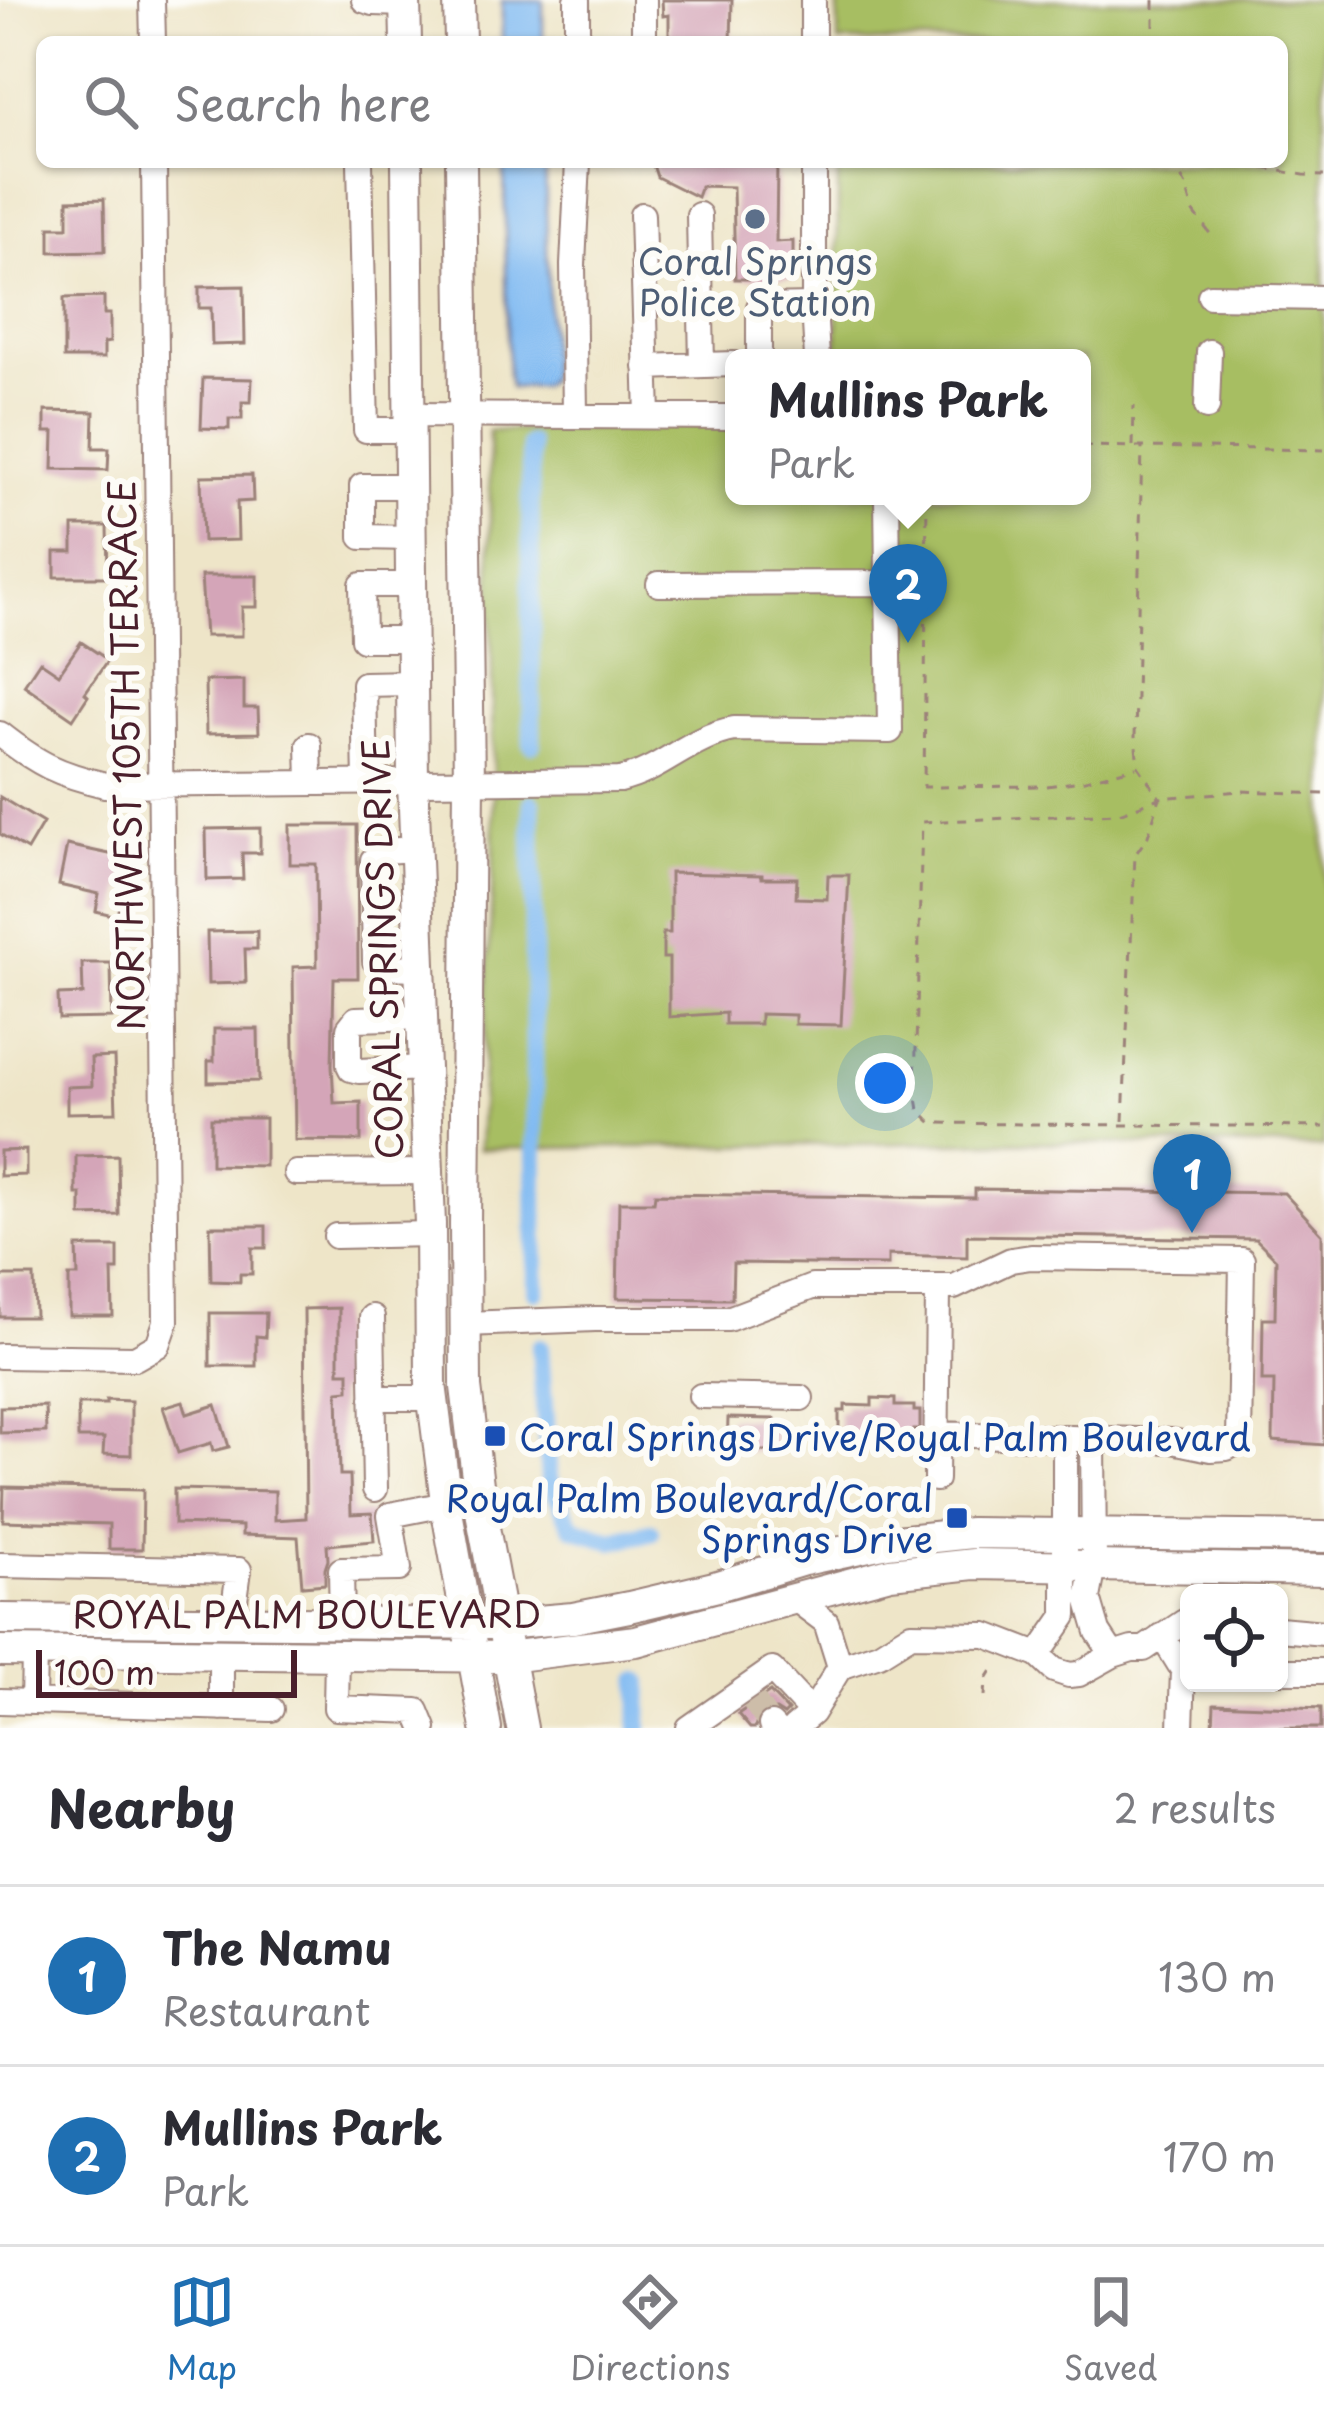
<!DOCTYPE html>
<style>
body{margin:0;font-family:"Playpen Sans",sans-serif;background:#f2f2f3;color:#2b2b33}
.controls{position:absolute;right:36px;bottom:36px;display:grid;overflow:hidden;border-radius:18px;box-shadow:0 3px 9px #0004}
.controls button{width:108px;height:108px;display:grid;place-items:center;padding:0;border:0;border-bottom:3px solid #e1e1e2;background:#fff;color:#2b2b33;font:60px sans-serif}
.scale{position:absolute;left:36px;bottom:30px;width:261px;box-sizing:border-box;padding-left:12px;border:6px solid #4a1f2b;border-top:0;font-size:33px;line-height:42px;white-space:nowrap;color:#4a1f2b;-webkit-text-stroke:9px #fdfcf7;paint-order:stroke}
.you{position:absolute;left:885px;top:1083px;width:42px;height:42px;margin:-30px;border:9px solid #fff;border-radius:50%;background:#1a73e8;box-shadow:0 0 0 18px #1a73e833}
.badge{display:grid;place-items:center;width:78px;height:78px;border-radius:50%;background:#1f6fb2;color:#fff;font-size:39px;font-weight:700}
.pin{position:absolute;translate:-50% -99px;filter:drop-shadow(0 3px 6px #0008)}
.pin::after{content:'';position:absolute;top:63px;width:42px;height:36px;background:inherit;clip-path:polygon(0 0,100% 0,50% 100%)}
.popup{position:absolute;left:725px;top:349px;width:366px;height:156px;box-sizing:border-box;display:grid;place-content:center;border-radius:18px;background:#fff;filter:drop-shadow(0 3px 9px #0005);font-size:39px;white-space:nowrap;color:#7c7c81}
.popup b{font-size:45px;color:#2b2b33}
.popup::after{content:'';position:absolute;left:50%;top:100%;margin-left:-24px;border:24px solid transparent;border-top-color:#fff}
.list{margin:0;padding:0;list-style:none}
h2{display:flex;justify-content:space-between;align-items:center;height:156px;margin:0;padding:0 48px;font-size:51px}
h2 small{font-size:39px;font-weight:400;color:#7c7c81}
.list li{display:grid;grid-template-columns:78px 1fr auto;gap:36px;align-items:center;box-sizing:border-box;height:180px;padding:0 48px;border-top:3px solid #e1e1e2}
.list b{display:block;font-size:45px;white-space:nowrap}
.list p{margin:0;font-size:39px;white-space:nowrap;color:#7c7c81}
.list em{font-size:39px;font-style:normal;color:#7c7c81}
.icon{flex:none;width:66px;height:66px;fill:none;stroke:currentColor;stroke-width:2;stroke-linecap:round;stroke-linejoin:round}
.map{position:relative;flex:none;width:1324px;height:1728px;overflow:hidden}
.search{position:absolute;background:#fff;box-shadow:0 3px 9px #0004;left:36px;right:36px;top:36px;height:132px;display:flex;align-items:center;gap:30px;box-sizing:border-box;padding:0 42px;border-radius:18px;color:#7c7c81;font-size:45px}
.sheet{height:516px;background:#fff}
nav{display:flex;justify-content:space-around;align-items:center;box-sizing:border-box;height:168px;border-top:3px solid #e1e1e2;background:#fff;font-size:33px;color:#7c7c81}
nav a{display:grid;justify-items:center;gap:6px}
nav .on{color:#1f6fb2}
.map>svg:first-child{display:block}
.green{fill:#a7be62;stroke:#786e46;stroke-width:3}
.water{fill:#82bbf2;stroke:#666d8e;stroke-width:3}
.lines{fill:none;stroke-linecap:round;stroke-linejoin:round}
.canal{stroke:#82bbf2;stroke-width:18}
.building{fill:#d4a5b8}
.minor-tunnel{stroke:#cdbda9;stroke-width:24;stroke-dasharray:24 12;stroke-linecap:butt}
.minor-casing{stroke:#9c827a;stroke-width:28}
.major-casing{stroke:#9c827a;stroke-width:34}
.path{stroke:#9c827a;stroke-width:3;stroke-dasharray:9 9;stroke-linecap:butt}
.minor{stroke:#fff;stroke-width:24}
.major{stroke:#fff;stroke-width:30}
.service-dot{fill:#5c6f8a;stroke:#fdfcf7;stroke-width:4.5}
.transit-dot{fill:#1a4fb4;stroke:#fdfcf7;stroke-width:4.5}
.labels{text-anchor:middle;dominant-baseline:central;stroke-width:12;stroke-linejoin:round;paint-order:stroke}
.service-label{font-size:36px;fill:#4e5e75;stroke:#fdfcf7}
.street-label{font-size:36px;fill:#4a1f2b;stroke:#fdfcf7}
.transit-label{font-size:36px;fill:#164399;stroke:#fdfcf7;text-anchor:start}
</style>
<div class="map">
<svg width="1324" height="1728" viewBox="0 0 1324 1728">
<rect width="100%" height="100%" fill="#fdfcf7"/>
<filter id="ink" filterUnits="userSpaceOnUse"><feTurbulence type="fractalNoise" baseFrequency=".00833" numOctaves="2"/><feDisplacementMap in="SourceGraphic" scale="24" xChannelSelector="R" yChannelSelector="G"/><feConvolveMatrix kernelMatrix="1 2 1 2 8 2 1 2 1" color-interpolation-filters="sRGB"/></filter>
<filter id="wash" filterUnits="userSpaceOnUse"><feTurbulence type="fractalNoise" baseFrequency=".004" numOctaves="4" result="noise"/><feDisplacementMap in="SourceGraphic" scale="48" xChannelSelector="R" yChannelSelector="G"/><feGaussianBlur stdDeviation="2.7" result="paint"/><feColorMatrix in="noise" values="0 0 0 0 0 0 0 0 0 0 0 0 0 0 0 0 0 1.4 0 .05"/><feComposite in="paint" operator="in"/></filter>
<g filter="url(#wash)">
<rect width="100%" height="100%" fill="#eee5c8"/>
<path class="green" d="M838,0H1324V1147L1015,1142L479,1149L494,854L489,431L734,424V496H1082V358H837L838,162H1282V42H838Z"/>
<path class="water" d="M502,0H543V42H502Z
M504,162H545L550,356L549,381L542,386L511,388L508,377Z"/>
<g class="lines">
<path class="canal" d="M530,444L532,744
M532,803L536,1291
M540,1347L549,1479L572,1527L612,1541L651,1532
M639,1728L640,1681"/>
</g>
<g id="blocks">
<path class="building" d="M662,0H732L731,42H669V15L663,16Z
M652,162H777L776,242L793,241V279H735L733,187L701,186L697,197L657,177Z
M104,199L105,251L50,252V227H68V200Z
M244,286L245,344L212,345L211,308H199V287Z
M104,297V314H110V342L104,343V358H64V298Z
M203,378L252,379L251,402H242V419H229V429L201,428Z
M45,411L94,412L93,448H109L108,470L53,469L54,432H45Z
M252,475L253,501L237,502L238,540L203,541L201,476Z
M73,526H107L108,577H55V552H73Z
M201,576H257V607H242V636H205Z
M81,642L108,660L85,693L88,696L73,719L24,685L40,661L59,674Z
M244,680V708H258L259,733L206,734L205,681Z
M0,797L43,823L27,850L0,834Z
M290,825H357L358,978H334L332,1065L334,1103L361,1102V1141L295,1140L293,967L317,966L316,864H290Z
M260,828V853H242L243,879L207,880L206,829Z
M67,845L128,858L117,916L96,911L99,894L59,885Z
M670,873L762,875V878H797L796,898L827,899L828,875H849L841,1025L795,1024V1015L760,1014V1024H725V1013L669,1017V958H663V933H670Z
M257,931V949H245L246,983L208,984L207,932Z
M82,963H111L112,1018L59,1019L58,995L83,994Z
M214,1029H258L259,1081L208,1082V1061H214Z
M114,1057L116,1112L67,1113V1087L92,1086L91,1058Z
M211,1118H265V1166L211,1165Z
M26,1150V1175L0,1176V1151Z
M118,1155L119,1215L81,1216V1194H76V1156Z
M975,1189L1284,1193L1322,1234L1324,1445L1273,1441L1274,1381H1262L1263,1318H1275L1276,1259L1256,1239L967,1235V1257L888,1255V1265L733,1263L732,1299L617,1298L619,1202H654L655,1194L975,1198Z
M210,1226H266V1248H252V1274H240V1282L211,1281Z
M77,1247H118V1270H112L113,1316H69V1276H78Z
M0,1276H34L35,1317H0Z
M339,1308V1372H349V1390L338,1391L340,1475H350L351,1514L372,1513L374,1541L327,1545L328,1560L325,1569V1584L302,1586L298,1537L242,1535V1526L174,1524V1489L275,1491V1520L306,1518L304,1309Z
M210,1313H266L265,1337L256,1336V1366H210Z
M872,1398L895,1399V1406H914V1411H920V1430H914V1442H865V1447H845V1431H839V1411H845V1405L872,1406Z
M106,1400L131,1401V1455L103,1454L104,1438H78V1404H106Z
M183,1401L187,1414L216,1405L229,1447L213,1451L211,1443L178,1453L163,1407Z
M45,1406L46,1432L0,1433V1407Z
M728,1418L775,1419L774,1451H727Z
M4,1487L143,1490L142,1549H109V1524L3,1521Z
M770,1692L788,1711L784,1715L776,1710H766L759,1714L755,1728H750L738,1714Z
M1214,1704L1321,1708V1728H1213Z"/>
</g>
</g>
<g filter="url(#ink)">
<use href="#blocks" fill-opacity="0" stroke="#9c827a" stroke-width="3"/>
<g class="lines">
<path class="minor-tunnel" d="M753,1700L771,1725"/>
<defs>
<path id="minor" d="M152,0L153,42
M364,0L373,3L405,4
M577,0V42
M813,0V42
M639,42H644V0
M360,162L366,430H410
M814,162V306
M642,215L648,416
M699,215L702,365
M1210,296L1324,298
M759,358V307L814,306L817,358
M646,367L734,364
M1207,407L1209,352
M575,414L573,265L578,162
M409,415L734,417
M410,486H362V537L411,538
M659,584L888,583
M411,585H362L363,639H412
M0,734C38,764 58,774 105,785L620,780C663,770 689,737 734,729L890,731L887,496
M309,745L310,783
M366,783L364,684L412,683
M416,849L383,851L373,860L375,961L382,967L420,968
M422,1017L356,1019L349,1028V1065L351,1069L359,1071L424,1068
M296,1173L428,1172
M336,1236L430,1234
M372,1317L375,1489
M466,1324L595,1319H728L812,1287H954L1011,1260L1031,1257L1242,1260L1239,1441L1227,1448L1211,1449L1172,1441L936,1434
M0,1356L135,1358L158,1345L166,1322L154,162
M701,1396L801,1398
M373,1398H433
M1093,1438L1094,1566L1088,1598L1098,1632L1113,1655
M936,1479L938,1289
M0,1565L239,1570L232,1622
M794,1598L826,1622L840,1667
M342,1624L341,1570L399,1569L390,1515L446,1504
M1279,1629L1324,1633
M1162,1636L1183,1670L1181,1728
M337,1655L336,1708L417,1711L424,1728
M1038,1655L1065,1616V1437
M1279,1671H1324
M0,1701L271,1709
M33,1702L34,1652
M221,1708V1654
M771,1725L774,1728
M689,1728L772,1670L812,1713
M794,1728L812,1713L840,1667L879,1654L911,1634L986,1635L1038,1655L1054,1670L1069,1675L1079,1674L1113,1655L1132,1649H1144L1184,1622H1189"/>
<path id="major" d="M405,0L406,42
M459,0L460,42
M407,162L413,782L430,1224L431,1384L448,1517L486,1728
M461,162L469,782L465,1224L466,1387L482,1517L522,1728
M0,1619L502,1624L573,1618L629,1607L714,1587L804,1560L887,1542L971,1533L1324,1537
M0,1651L508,1657L636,1641L890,1573L974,1564L1324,1570"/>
</defs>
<use href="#minor" class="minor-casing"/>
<use href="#major" class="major-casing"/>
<path class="path" d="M1154,0V42
M1173,162L1186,186L1193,211L1211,235
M1228,162L1304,175L1324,176
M1082,446L1324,450
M1133,446L1134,406
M927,496L924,787L1047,786L1081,781L1136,767
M1324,794L1241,791L1160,798L1119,813L922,822L915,1086L919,1110L932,1123L1324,1127
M1123,1121L1135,855L1148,836L1160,798L1138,766L1135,737L1142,447
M985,1696L986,1680L996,1664"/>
<use href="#minor" class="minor"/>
<use href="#major" class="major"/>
</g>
</g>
<circle class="service-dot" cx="755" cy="219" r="12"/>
<g class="transit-dot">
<rect x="483" y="1424" width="24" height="24" rx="6"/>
<rect x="945" y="1506" width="24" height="24" rx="6"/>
</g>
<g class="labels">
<g class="service-label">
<text x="755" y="260">Coral Springs<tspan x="755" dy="41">Police Station</tspan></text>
</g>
<g class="street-label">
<text transform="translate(125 755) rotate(-91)">NORTHWEST 105TH TERRACE</text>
<text transform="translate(381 949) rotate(-92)">CORAL SPRINGS DRIVE</text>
<text x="307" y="1613">ROYAL PALM BOULEVARD</text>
</g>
<g class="transit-label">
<text x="519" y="1436">Coral Springs Drive/Royal Palm Boulevard</text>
<text x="933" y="1497" text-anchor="end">Royal Palm Boulevard/Coral<tspan x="933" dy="41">Springs Drive</tspan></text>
</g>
</g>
</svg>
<div class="controls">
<button><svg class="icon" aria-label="locate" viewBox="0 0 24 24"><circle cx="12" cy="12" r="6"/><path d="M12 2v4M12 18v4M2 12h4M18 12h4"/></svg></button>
</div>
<div class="scale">100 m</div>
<div class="you"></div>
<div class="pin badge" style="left:1192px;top:1233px">1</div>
<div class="pin badge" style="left:908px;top:643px">2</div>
<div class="popup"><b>Mullins Park</b>Park</div>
<div class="search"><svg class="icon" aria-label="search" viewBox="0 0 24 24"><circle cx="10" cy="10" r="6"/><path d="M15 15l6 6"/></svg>Search here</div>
</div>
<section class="sheet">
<h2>Nearby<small>2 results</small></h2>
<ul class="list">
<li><span class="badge">1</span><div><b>The Namu</b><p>Restaurant</p></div><em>130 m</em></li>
<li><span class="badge">2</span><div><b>Mullins Park</b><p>Park</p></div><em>170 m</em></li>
</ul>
</section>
<nav>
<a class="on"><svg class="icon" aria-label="map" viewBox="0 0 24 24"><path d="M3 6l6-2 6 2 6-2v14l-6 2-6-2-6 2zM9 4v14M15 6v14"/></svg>Map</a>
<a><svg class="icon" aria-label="directions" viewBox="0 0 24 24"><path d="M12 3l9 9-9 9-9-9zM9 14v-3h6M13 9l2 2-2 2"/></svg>Directions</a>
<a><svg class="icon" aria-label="saved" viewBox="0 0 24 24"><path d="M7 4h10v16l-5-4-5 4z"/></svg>Saved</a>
</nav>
